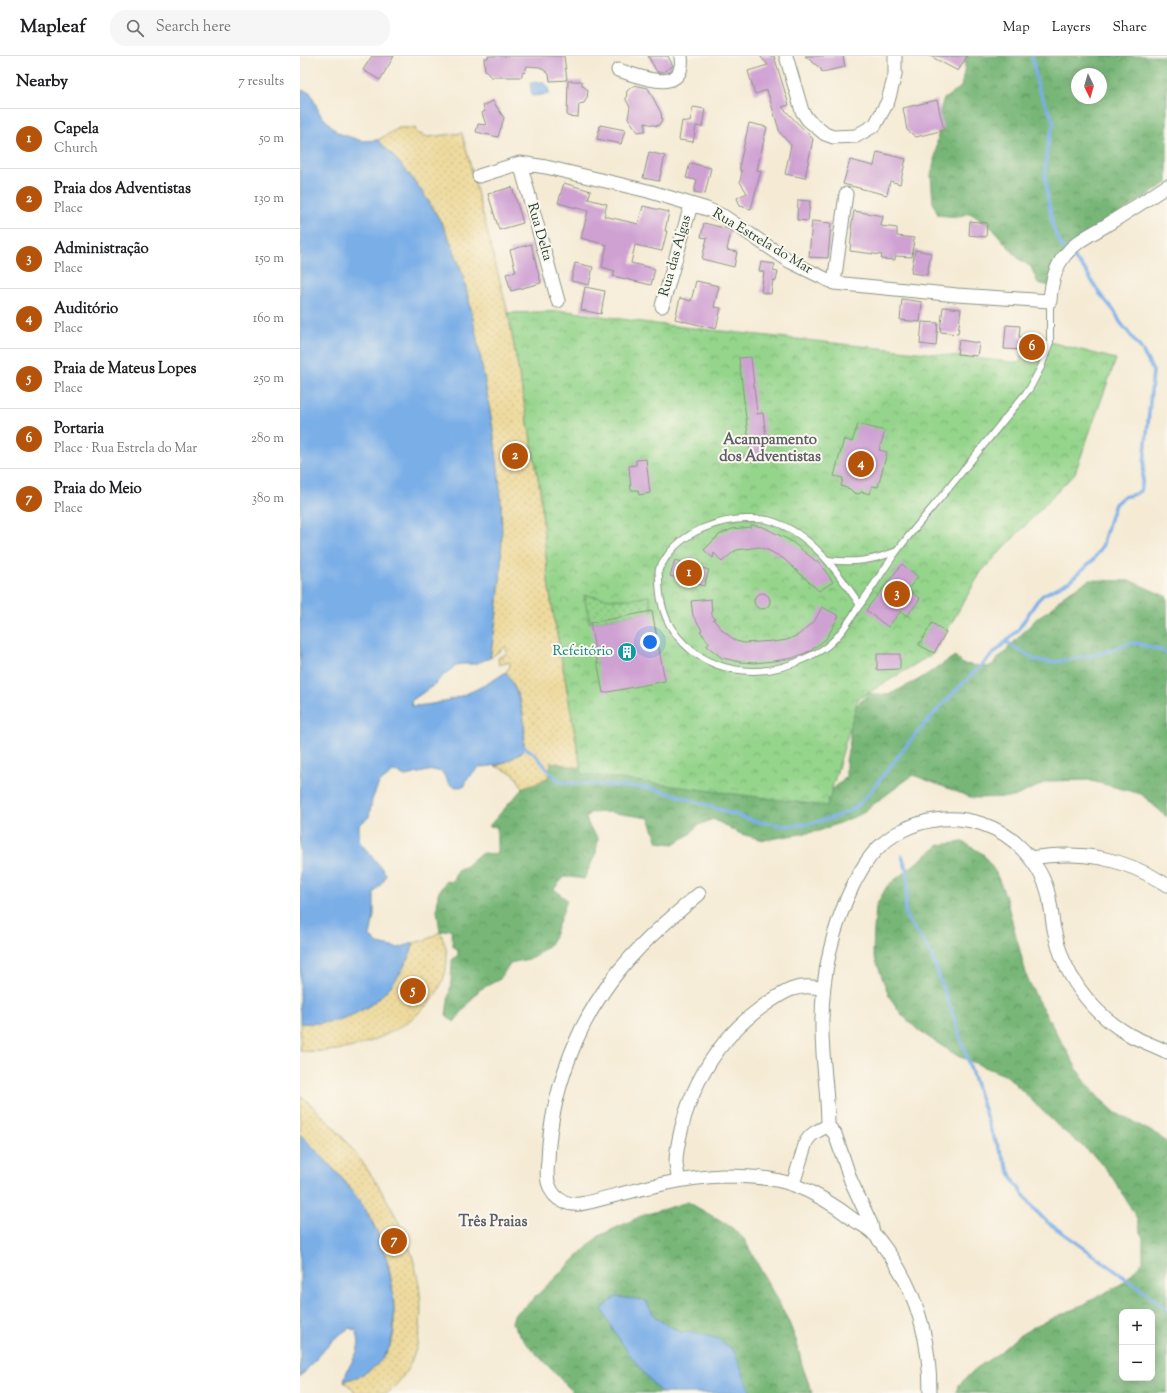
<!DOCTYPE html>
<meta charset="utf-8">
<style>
body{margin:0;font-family:"Sorts Mill Goudy",serif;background:#f6f6f6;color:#202124}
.controls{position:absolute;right:12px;bottom:12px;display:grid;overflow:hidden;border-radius:8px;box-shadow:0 2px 10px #0003}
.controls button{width:36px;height:36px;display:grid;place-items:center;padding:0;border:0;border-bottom:1px solid #e0e0e0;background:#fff;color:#202124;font:20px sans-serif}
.compass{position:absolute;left:771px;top:12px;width:36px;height:36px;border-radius:50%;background:#fff;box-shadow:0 2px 10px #0003;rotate:175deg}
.you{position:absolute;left:350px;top:586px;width:14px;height:14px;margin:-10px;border:3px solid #fff;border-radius:50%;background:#1a73e8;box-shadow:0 0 0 6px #1a73e833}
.badge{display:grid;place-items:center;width:26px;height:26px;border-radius:50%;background:#b45309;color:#fff;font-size:13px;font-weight:700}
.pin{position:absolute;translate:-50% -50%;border:2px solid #fff;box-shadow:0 1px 4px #0006}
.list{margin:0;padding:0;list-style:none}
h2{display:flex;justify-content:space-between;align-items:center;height:52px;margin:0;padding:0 16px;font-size:17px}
h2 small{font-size:13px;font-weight:400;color:#757577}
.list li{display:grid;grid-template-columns:26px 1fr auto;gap:12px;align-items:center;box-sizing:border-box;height:60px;padding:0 16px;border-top:1px solid #e0e0e0}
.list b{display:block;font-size:15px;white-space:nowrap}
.list p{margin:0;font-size:13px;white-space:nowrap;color:#757577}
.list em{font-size:13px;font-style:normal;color:#757577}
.icon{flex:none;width:22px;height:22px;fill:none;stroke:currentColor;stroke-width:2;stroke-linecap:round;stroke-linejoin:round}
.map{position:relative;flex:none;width:867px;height:1337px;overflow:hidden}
header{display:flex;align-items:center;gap:24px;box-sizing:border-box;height:56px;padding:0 20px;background:#fff;border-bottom:1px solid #e0e0e0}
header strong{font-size:19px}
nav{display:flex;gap:22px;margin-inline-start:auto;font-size:14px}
.search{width:280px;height:36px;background:#f6f6f6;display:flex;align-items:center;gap:10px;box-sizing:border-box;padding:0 14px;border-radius:16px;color:#757577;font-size:15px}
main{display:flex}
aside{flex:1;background:#fff}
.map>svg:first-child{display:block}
.forest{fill:url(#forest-crowns);stroke:#4b7a56;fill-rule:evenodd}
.sand{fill:url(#sand-dots);stroke:#868c69}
.park{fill:url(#park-crowns);stroke:#5a8860}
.garden{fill:url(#garden-dots);stroke:#5a8860}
.water{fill:#7aaee7;stroke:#4c768e}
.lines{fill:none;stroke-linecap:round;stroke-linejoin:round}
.stream{stroke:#7aaee7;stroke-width:3.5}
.building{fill:#cfa1d3}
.service-casing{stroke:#8a9484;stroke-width:8}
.minor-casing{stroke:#8a9484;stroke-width:15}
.service{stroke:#fff;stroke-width:6}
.minor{stroke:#fff;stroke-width:13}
.labels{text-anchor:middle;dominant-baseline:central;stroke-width:4;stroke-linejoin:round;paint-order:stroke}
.street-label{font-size:14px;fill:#1f3d34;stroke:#fbf7ec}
.culture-label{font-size:14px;fill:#0d838f;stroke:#fbf7ec;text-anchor:end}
.neighbourhood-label{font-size:15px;font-weight:bold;fill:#5d606c;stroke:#fbf7ec}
</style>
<header>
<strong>Mapleaf</strong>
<div class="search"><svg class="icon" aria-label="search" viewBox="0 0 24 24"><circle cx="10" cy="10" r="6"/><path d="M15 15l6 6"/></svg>Search here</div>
<nav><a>Map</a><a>Layers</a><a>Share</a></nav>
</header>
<main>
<aside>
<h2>Nearby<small>7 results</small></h2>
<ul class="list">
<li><span class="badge">1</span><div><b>Capela</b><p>Church</p></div><em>50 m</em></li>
<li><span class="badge">2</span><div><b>Praia dos Adventistas</b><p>Place</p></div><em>130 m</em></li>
<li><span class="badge">3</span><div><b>Administração</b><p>Place</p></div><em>150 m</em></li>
<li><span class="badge">4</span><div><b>Auditório</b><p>Place</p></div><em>160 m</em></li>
<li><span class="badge">5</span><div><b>Praia de Mateus Lopes</b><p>Place</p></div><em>250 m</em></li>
<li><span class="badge">6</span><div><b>Portaria</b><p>Place · Rua Estrela do Mar</p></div><em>280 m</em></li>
<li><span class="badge">7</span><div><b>Praia do Meio</b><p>Place</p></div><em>380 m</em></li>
</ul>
</aside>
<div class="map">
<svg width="867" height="1337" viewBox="0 0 867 1337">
<defs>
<pattern id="forest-crowns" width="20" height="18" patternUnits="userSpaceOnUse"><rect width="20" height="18" fill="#77b677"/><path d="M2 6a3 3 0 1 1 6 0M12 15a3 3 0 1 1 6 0" fill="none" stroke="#619562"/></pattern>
<pattern id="sand-dots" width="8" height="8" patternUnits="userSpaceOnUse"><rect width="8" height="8" fill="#eeda9e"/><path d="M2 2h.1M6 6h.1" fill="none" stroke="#ccbc89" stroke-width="1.8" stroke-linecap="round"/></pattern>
<pattern id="park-crowns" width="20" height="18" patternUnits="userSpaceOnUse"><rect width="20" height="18" fill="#94d48b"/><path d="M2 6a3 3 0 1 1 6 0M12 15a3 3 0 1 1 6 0" fill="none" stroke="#78ad72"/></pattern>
<pattern id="garden-dots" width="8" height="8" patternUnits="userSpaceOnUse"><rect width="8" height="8" fill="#94d48b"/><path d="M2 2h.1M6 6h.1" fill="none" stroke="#78ad72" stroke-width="1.8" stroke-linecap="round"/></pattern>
</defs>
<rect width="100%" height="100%" fill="#fbf7ec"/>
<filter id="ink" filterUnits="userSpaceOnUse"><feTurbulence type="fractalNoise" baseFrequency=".025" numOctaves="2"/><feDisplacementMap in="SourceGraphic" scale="8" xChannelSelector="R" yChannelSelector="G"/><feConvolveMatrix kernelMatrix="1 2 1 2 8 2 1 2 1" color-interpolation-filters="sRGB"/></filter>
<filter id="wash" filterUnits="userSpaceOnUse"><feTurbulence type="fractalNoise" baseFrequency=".012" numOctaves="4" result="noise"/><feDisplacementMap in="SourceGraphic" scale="16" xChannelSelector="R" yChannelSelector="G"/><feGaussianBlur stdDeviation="0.9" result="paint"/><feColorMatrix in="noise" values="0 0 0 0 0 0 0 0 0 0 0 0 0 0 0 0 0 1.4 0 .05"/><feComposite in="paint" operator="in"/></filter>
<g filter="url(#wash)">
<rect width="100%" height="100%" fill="#f5ebd5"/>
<path class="forest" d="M665,0H867V127L780,182L767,208L756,224L750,230L738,227L731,211L719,203L692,172L670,157L657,161L638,159L633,146L631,119L636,97L641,51L644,43L661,31L665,11ZM777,18H801V42H777Z
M789,524L831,525L867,541V761L841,738L788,724L749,725L714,741L673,742L613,719L559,759L519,775L464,784L441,778L413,763L397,770L390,778L374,788L358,786L349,762L308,756L289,757L286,763L290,772L298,782L296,797L284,823L265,820L254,833L267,844L252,886L233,902L210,907L200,923L179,934L154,966L146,959L151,926L152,904L158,899V894L153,890L151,873L140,876L137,854L138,837L146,825L150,826L153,824L157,814L166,810L176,801L183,797L194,798L197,796V771L189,770L223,732L235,728L251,706L308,719L527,739L546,721V705L550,685V662L555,651L569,637L588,639L618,624L655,600L663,608L688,611L692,609L738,561L751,553L764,539Z
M663,786L683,798L696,817L705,839L727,921L737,943L783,1023L799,1042L816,1057L858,1079L867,1087V1337H656L659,1329L675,1313L699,1297L717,1281L737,1269L781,1250L823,1227L843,1205V1182L836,1161L824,1140L812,1121L797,1102L759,1071L707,1020L658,1000L639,988L619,975L602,959L589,940L573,897L574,874L576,850L587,830L639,789ZM822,1256H852V1322H822Z
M388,1146L431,1171L444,1183L488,1264L497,1287L502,1309L512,1337H451L441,1317L396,1277L380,1276L356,1262L345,1244L351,1326L361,1337H274L225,1286L212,1267L214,1259L231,1245L299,1180L341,1160Z"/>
<path class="sand" d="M99,72H115L117,77L128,81L162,77L208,257L240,433L249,533L281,712L251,706L248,721L235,728L223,732L214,718L195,710L203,708L223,695C228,666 222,641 206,616L210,610V606L199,609L198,602L206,598L207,593L205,591L190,602C196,569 200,536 201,503C204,435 193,366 180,300C173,263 167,226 153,192C136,150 109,115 78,84Z
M140,876C168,932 105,976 57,990C39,995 19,996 0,995V967C55,971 98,938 114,887L128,883Z
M0,1039C47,1077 101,1152 115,1210C120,1230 122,1250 120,1270C118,1296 108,1319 88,1337H54V1335L44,1325C68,1319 89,1303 94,1277C95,1269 94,1261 94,1253C93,1215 82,1179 61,1147C45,1122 20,1100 0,1078Z"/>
<path class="park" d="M267,255L356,268L720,307L725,282L750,286L816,303L775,417L681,516L634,597L558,643L527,750L282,718L249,533L240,433L208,257Z"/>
<path class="garden" d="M284,539C309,543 324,546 349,540L352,555L290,567Z"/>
<path class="water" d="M242,26L248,31L249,38L232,40L230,27Z
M0,34L10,36L20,58L38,77L62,85L78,84C109,115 136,150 153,192C167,226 173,263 180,300C189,348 198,397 201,446C204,498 199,550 190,602L174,608H159L146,617L134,629L111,645L112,650C146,649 178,635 206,616C222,641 227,666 223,695C207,707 199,710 180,711L165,725V730C148,733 150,728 142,716L133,714L105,720L99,717L93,716L79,727L72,744L69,761L59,769V785C68,797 78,806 86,818L84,824L74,837V859L70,880L78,888L98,892L114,887C98,938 55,972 0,967Z
M0,1078C20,1098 45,1124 61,1147C83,1179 93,1217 94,1256C94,1269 94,1280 89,1292C80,1311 63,1320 44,1325C48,1305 65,1296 56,1274L49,1272L34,1283L0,1321Z
M315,1241L345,1244L356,1262L380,1276L396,1277L419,1283L434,1295L451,1337H361C340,1314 315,1281 302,1253Z"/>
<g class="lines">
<path class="stream" d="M732,0L738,32L754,66C743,100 743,120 750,154C753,171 755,181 765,194
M706,586L734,603L746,606H756L803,597L827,588L836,587L863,595L867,597
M223,691C240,697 246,717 261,726L348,732L376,739L454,765L486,770L509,768L538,760L555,752L566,741L615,679L656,634L718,574L737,545L743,539L770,525L793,504L802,491L809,466L815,448L823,441L835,438L840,435L842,429L853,315L842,294L820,266L815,256L800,238L785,214L770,198
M602,800L607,815L608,822L605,855L607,863L626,889L632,901L652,956L691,1075L715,1127L734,1153L746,1165L845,1236L867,1254"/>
</g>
<g id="blocks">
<path class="building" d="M72,0H94L80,24L63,14Z
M188,0H264L267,24L250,25L249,18L240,11L227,10L225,16L222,17V21H191L185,15L184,2H188Z
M348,0H368L373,10L363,16H357Z
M460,0H474L489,49L482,51L513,83L505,122L485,118L491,89L480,77L467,34L455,38L448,15L468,9Z
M505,0H543L545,11L522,16L521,13Z
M630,0H667L658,15Z
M268,25H282V29L288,34L287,42L284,47L279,48L278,61L267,60Z
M334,29L348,32L361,57L362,64L358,70L345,67V75L338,76L328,62L330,51L326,44L327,35Z
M637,44L644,74L616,81L607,74L603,52Z
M193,45L204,62L198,81L176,76L178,68L186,69L182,57L185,55L183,50Z
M393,51L405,53L402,71L396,70L393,86L379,84L382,65L390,66Z
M449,67L467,71L457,114L461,115L451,153L440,150L437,142L447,137L440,126L442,115H440V107Z
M300,69L325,74L321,88L297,83Z
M349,96L365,100L359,125L343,122Z
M577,96L606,103L600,128L590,125L587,139L543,128L550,104L574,110Z
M390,107L411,112L405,138L394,136L397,124L386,122Z
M264,127L291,135L288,143L307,148L304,160L338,168L343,150L369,156L365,175H367L362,195L335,189L331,207L355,213L351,229L313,220L315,215L302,211L307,189L281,182L288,155L258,147Z
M212,131L223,167L199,174L188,138Z
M498,144L510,145L508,165L497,164Z
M554,155L583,160L581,170L597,172V180L614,182L612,201L595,200V204L581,203L582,199L550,195L552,173L551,172Z
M512,165L531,167L528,202L509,201Z
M670,165L687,167L686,181L669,179Z
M404,167L428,173L431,175L427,194L437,196L434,211L402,203L407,182L401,181Z
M231,188L241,227L211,235L206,218L216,216L210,194Z
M615,194L631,197L627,219L611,217Z
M461,206L475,208L473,215L478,216L476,225L473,224L471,238L461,236L464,216L459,215Z
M275,207L293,211L289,229L271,225Z
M396,225L419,230L414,251L421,252L416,273L375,263L380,242L391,245Z
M285,231L305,235L301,258L281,254Z
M602,243L622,246L620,266L600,264Z
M643,251L661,253L658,278L640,276Z
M622,266L638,267L636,290L620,288Z
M706,269L720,270L719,281L742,285L739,301L722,298L723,294L704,293Z
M659,284L679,287L677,300L657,298Z
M451,301L457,358L463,357L466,380H464L466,403L451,405L439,302Z
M558,368L585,375L579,394L587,396L578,431L572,430L570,438L562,436L558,438L554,437L550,433L541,430L543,422L534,420L544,383L552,386Z
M346,403L350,437L339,439L338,434H331L329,410L336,409V404Z
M451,469L463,471L491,485L517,506L518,505L533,526L519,535L484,503L470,495L459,491L437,494L433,496L422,506L414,497L413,502L404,494L419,479L432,473L451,471Z
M375,504L409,514L404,530L370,520Z
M602,508L618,521L608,533L620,543L607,560L601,555L588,571L566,554Z
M454 545a8 8 0 1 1 16 0a8 8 0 1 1-16 0Z
M411,543L412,559L415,563H413L423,575L436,585L444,587L474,585V586L487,584L498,579L514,566L522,551L539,560L526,583L510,595L493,602L474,605L454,607L440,606L422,602L407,590L409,587L400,575L402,574L393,560L391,545Z
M352,555L365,625L303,637L290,567Z
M632,567L646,576L634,597L619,589Z
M577,598H600V613L577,614Z"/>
</g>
</g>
<g filter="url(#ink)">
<use href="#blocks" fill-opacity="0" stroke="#8a9484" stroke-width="1"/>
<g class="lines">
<defs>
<path id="service" d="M527,504C554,507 572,505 597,495
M560,549C538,516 510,475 468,464C463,463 457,463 452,463C420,462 383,475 365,503C364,506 360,510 359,513C358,516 359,519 359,522C359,539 362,557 372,573C403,619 461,625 508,601C514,598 521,595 526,591C539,581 548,567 557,553C571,534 583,514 597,495C614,472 634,450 652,428C678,396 704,364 730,332L741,311L750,286V245"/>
<path id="minor" d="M486,0L502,55L508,64L525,78L533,81L556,80L575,69L588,45L595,19V0
M318,14C339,20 386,41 381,0
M220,107L258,245
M179,120L220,107L246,111L348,135L407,153L423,160L491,206L534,227L657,239L750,245C751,229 755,211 765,199C776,185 790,179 805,170C826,157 846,144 867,130
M534,227L546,138
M362,250L391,149
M730,802C782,794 822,801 867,829
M399,838C367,865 336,891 311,925C297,944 285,964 276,985C260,1023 249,1064 248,1105C247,1113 246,1122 249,1129C254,1145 270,1151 285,1147C330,1136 375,1122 422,1120C443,1120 474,1121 494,1129C515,1137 536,1150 554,1164C560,1168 569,1172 574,1178C581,1185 586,1194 592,1202C619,1242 630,1289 630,1337
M379,1124C378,1119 376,1112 376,1106C376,1097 378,1088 380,1079C390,1029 420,981 462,951C483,936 497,926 523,933
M493,1128L506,1086C511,1077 519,1074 528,1070
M573,1177L571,1168L551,1125L535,1078L528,1070C528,1037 522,1005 522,973C521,923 532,872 554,827C560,816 566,804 576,794C591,778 613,767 635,764C667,759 701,770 723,794C737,809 748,827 750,848C752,856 752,864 754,873C762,916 789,955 828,978C840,985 854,989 867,996"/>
</defs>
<use href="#service" class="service-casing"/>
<use href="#minor" class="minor-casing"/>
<use href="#service" class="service"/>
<use href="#minor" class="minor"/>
</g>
</g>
<defs>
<symbol id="building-disc" viewBox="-11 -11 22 22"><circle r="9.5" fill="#0f9aa8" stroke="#fbf7ec"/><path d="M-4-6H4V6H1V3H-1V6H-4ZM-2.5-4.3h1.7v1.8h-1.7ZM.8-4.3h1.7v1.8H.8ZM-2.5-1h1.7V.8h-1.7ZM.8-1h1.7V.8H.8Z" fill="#fff"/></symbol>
</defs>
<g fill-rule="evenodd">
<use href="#building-disc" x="316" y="585" width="22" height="22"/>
</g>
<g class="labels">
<g class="street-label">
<text transform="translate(239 176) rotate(74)">Rua Delta</text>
<text transform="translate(462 186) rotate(31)">Rua Estrela do Mar</text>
<text transform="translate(376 200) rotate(-74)">Rua das Algas</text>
</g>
<g class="culture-label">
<text x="313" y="596">Refeitório</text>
</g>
<g class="neighbourhood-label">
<text x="470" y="384">Acampamento<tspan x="470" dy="17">dos Adventistas</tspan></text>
<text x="193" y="1166">Três Praias</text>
</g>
</g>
</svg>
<div class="controls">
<button>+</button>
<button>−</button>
</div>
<svg class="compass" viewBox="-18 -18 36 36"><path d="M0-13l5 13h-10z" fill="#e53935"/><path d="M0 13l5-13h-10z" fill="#757577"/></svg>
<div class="you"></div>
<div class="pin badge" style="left:389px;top:517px">1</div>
<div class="pin badge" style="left:215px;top:400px">2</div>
<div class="pin badge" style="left:597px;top:538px">3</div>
<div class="pin badge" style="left:561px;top:408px">4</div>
<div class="pin badge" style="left:113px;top:935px">5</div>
<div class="pin badge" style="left:732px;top:291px">6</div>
<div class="pin badge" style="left:94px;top:1185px">7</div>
</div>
</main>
